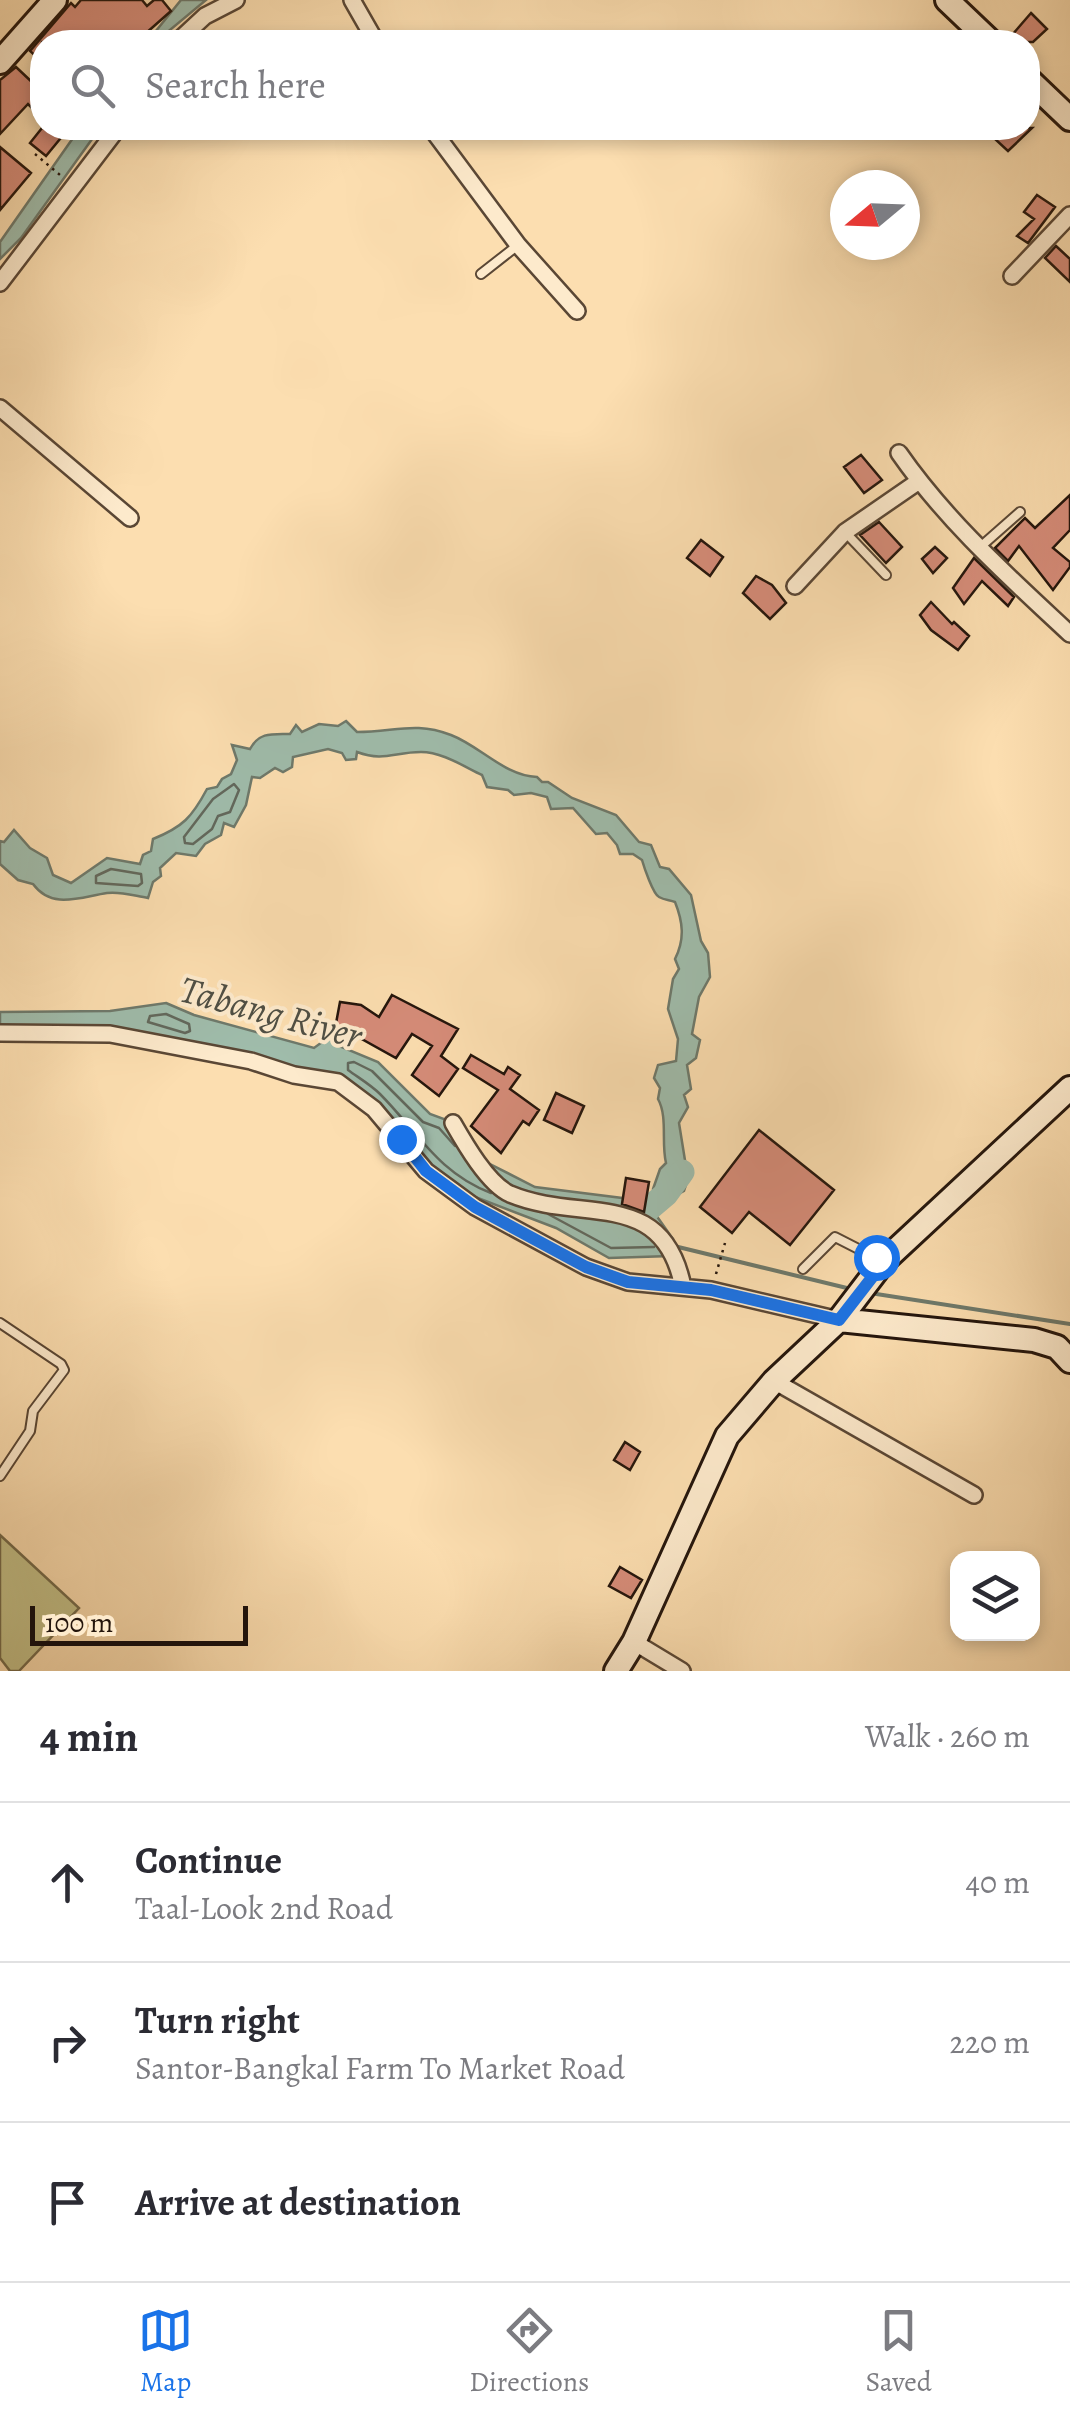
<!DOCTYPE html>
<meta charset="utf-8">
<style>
body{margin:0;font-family:Alegreya,serif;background:#f7f7f7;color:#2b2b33}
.controls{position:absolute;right:30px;bottom:30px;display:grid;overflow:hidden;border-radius:20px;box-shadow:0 5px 15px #0003}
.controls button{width:90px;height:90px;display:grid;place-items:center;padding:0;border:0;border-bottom:2px solid #e1e1e2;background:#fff;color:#2b2b33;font:50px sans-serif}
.compass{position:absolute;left:830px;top:170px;width:90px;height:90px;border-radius:50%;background:#fff;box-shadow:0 5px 15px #0003;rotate:251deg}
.scale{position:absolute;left:30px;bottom:25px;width:218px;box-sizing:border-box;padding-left:10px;border:5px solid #24150c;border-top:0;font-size:28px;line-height:35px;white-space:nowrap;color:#24150c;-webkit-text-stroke:8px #fdeacc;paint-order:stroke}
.stop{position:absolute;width:30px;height:30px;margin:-22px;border:8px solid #1a73e8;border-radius:50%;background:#fff}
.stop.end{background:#1a73e8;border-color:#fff;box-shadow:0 2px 10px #0008}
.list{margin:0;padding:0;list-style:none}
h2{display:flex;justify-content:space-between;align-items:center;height:130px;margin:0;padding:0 40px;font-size:42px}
h2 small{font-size:32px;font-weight:400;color:#7c7c81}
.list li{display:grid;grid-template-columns:65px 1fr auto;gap:30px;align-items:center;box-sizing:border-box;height:160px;padding:0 40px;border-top:2px solid #e1e1e2}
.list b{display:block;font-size:38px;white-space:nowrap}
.list p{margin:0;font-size:32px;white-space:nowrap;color:#7c7c81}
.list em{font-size:32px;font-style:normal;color:#7c7c81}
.icon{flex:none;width:55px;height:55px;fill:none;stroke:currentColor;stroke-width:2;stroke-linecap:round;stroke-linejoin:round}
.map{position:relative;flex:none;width:1070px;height:1671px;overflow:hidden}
.search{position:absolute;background:#fff;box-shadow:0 5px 15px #0003;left:30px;right:30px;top:30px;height:110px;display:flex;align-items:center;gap:25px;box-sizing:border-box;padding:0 35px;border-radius:40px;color:#7c7c81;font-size:38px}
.sheet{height:610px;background:#fff}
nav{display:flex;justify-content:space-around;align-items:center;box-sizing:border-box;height:140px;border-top:2px solid #e1e1e2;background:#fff;font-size:28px;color:#7c7c81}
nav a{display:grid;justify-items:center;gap:5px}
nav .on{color:#1a73e8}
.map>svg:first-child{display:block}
.green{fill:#c3c088;stroke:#746a4a;stroke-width:2.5}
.water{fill:#9fbcab;stroke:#6e796b;stroke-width:2.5}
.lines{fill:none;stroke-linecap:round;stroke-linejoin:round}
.shore{stroke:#62685c;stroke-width:2.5}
.stream{stroke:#6e796b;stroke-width:4}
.river{stroke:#9fbcab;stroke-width:25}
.building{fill:#d68c79;stroke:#24150c;stroke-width:2.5}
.lane-casing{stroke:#5a4735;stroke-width:12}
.street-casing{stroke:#5a4735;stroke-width:20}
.secondary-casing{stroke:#24150c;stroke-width:28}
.path{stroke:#24150c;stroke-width:2.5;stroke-dasharray:2.5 5;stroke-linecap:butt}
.lane{stroke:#fdeacc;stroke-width:8}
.street{stroke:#fdeacc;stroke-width:15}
.secondary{stroke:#fdeacc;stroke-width:22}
.route{stroke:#1a73e8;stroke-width:12}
.labels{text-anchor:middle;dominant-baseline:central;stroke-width:8;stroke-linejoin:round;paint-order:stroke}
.water-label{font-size:38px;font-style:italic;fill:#4f4f44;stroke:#fdeacc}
</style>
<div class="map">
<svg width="1070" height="1671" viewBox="0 0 1070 1671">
<rect width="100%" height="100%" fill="#fcdeb0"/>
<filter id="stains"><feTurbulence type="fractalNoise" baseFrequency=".002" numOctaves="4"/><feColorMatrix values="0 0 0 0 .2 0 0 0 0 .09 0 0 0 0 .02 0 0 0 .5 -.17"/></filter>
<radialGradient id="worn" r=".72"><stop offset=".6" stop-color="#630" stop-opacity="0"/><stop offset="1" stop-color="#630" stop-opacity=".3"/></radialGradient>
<path class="green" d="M0,1535L79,1608L19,1671H10L0,1658Z"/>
<path class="water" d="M181,0H206L165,34L159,42H147Z
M80,128H100L21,238L0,259V242Z
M346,721L357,732C395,732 415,721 451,735C480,746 505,776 537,777L542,782H548L572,798L616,815L639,842L651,845L660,867L669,869L691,895L701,941L708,953L710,977L699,997L692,1034L700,1040L696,1058L687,1065L691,1089L684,1095L688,1107L679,1123L688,1179L684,1191L664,1202L653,1189L660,1169L666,1163C661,1143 668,1117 658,1099L660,1088L654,1078L658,1065L676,1061L678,1039L668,1009L673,979L679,969L675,959C685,939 683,922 675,902C669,900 664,900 659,897C653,894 644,867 642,860L633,854H620L617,845L607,833L596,834L573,808L551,809L547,797L531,793L514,795L508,790L487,787L482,775C463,766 442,752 421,752C394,752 384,762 357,752L356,759L346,760L342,753L328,749L293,757L292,767L283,772L275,768L260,778L252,777L246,805L234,827L224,823L221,835L205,844L196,856L176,853L160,868L161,876L153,882L148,898C135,896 120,891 107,893C80,897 52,910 33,884L18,880L0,864V841L4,842L14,830L30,848L47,858L53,875L71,883L107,858L140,864L143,855L151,851L153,839C183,827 192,817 207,789L217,787L222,779L231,774L237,760L232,745L250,749C259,732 272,734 290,734L296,725L302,732L319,724L338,726Z
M166,1003L194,1015L314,1048L329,1037L339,1046L378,1062L430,1114L444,1119L486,1162L535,1187L646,1201L673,1239L670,1256L609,1258L556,1228L470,1195L425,1163L372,1100L298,1069L141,1033L0,1030V1012L110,1011Z"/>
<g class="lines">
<path class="shore" d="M234,784L239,790L230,812L218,816L212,829L193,844L185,843L184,837L213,799Z
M111,869L141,874L142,883L138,886L96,883V876Z
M166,1014L189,1024L190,1031L185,1033L148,1022L150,1016Z
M455,1146L439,1128L423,1122L372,1071L354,1062L348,1063V1070C359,1078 371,1085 380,1094C417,1131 438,1173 491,1193
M548,1214L611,1248L654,1247"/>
<path class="stream" d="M670,1245L851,1289
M870,1293L1070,1324"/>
<path class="river" d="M626,1228L666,1194L682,1172"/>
</g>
<path class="building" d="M81,0H142L147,6L154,0H162L171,11L136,42H119L107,32L97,42H42V62L30,51L71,3L75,7Z
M1031,13L1047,29L1033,42H1006Z
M16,67L34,84L42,73V118L28,104L0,134V80Z
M42,128H69L46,156L30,143Z
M1006,128H1032L1008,151L995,139Z
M0,147L31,173L0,210Z
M1037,195L1055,207L1028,243L1017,236L1034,219L1024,212Z
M1056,246L1070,259V282L1045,258Z
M861,455L882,480L864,493L844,467Z
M1070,495V530L1053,548L1070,562V567L1053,590L1019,546L1008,561L995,548L1025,518L1035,528Z
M879,522L902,547L886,563L860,535Z
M701,540L723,557L710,576L687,558Z
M935,547L947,558L933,573L922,559Z
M974,558L1014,597L1008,606L982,581L964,604L953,588Z
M756,576L772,585L786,603L770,619L743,593Z
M931,602L952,624L954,622L969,636L958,650L931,630L920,615Z
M392,995L458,1029L441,1056L458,1069L439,1096L412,1075L432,1046L412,1034L396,1058L349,1032L347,1036L334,1034L340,1002L361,1005L379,1017Z
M471,1055L504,1074L508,1067L520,1075L510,1089L539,1110L529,1125L523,1121L501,1153L471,1126L498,1090L463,1068Z
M556,1093L584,1106L572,1133L544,1120Z
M759,1130L834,1190L790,1245L749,1212L732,1233L700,1207Z
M626,1178L649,1182L644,1212L622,1204Z
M625,1442L640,1452L630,1470L614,1460Z
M620,1567L642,1580L631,1598L609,1586Z"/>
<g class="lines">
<defs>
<path id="lane" d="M481,274L518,245
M845,532L886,575
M978,549L1020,512
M803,1269L835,1237L880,1260
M0,1323L61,1364L64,1370L33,1411L30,1431L0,1476"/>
<path id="street" d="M352,0L376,42
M177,42L205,16L236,0
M431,128L518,245L577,311
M1012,276L1070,215
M0,283L118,128
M0,408L130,518
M899,453C947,522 1009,577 1070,634
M795,586L845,532L919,481
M0,1033L110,1034L251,1061L294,1075L338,1082L374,1109L426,1171L475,1207L586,1267L628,1282L711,1290L839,1320
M453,1123C465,1144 488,1184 510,1194C581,1224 663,1186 683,1287
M774,1381L974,1495
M634,1642L682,1671"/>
<path id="secondary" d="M947,0L991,42
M0,62L55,0
M1028,79L1070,119
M839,1320L1034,1340L1057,1347L1070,1361
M616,1671L634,1642L727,1436L774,1381L839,1320L884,1261L1070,1088"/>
</defs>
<use href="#lane" class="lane-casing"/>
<use href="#street" class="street-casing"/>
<use href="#secondary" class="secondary-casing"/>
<path class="path" d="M35,154L60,175
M716,1274L725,1243"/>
<use href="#lane" class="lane"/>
<use href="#street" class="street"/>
<use href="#secondary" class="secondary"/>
</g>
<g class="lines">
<path class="route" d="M401,1139L426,1171L475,1207L586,1267L628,1282L711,1290L839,1320L884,1262L876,1257"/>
</g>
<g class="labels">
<g class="water-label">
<text transform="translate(271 1012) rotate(15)">Tabang River</text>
</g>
</g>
<rect width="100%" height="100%" filter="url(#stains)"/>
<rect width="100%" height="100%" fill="url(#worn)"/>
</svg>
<div class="controls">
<button><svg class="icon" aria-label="layers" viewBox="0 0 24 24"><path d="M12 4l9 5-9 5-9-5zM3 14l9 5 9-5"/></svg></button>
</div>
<svg class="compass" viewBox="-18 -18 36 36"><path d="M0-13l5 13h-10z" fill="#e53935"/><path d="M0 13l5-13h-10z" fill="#7c7c81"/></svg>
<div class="scale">100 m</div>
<div class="stop" style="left:876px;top:1257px"></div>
<div class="stop end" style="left:401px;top:1139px"></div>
<div class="search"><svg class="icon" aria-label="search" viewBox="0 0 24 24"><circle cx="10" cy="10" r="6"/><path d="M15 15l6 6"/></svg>Search here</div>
</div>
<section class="sheet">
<h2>4 min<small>Walk · 260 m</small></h2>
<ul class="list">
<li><svg class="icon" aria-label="ahead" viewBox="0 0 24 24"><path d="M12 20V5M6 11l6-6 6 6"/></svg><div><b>Continue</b><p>Taal-Look 2nd Road</p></div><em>40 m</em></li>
<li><svg class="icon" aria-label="right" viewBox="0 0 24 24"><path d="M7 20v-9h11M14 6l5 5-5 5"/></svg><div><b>Turn right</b><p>Santor-Bangkal Farm To Market Road</p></div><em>220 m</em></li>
<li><svg class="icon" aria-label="arrive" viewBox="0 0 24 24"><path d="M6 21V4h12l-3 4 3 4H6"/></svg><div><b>Arrive at destination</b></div></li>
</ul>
</section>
<nav>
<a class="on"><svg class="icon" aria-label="map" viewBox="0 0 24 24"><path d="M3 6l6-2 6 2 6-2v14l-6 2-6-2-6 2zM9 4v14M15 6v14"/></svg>Map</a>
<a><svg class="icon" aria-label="directions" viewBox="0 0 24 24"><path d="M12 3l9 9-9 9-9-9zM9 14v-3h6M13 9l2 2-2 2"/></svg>Directions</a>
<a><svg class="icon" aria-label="saved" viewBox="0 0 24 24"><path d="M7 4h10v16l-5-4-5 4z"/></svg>Saved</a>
</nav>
